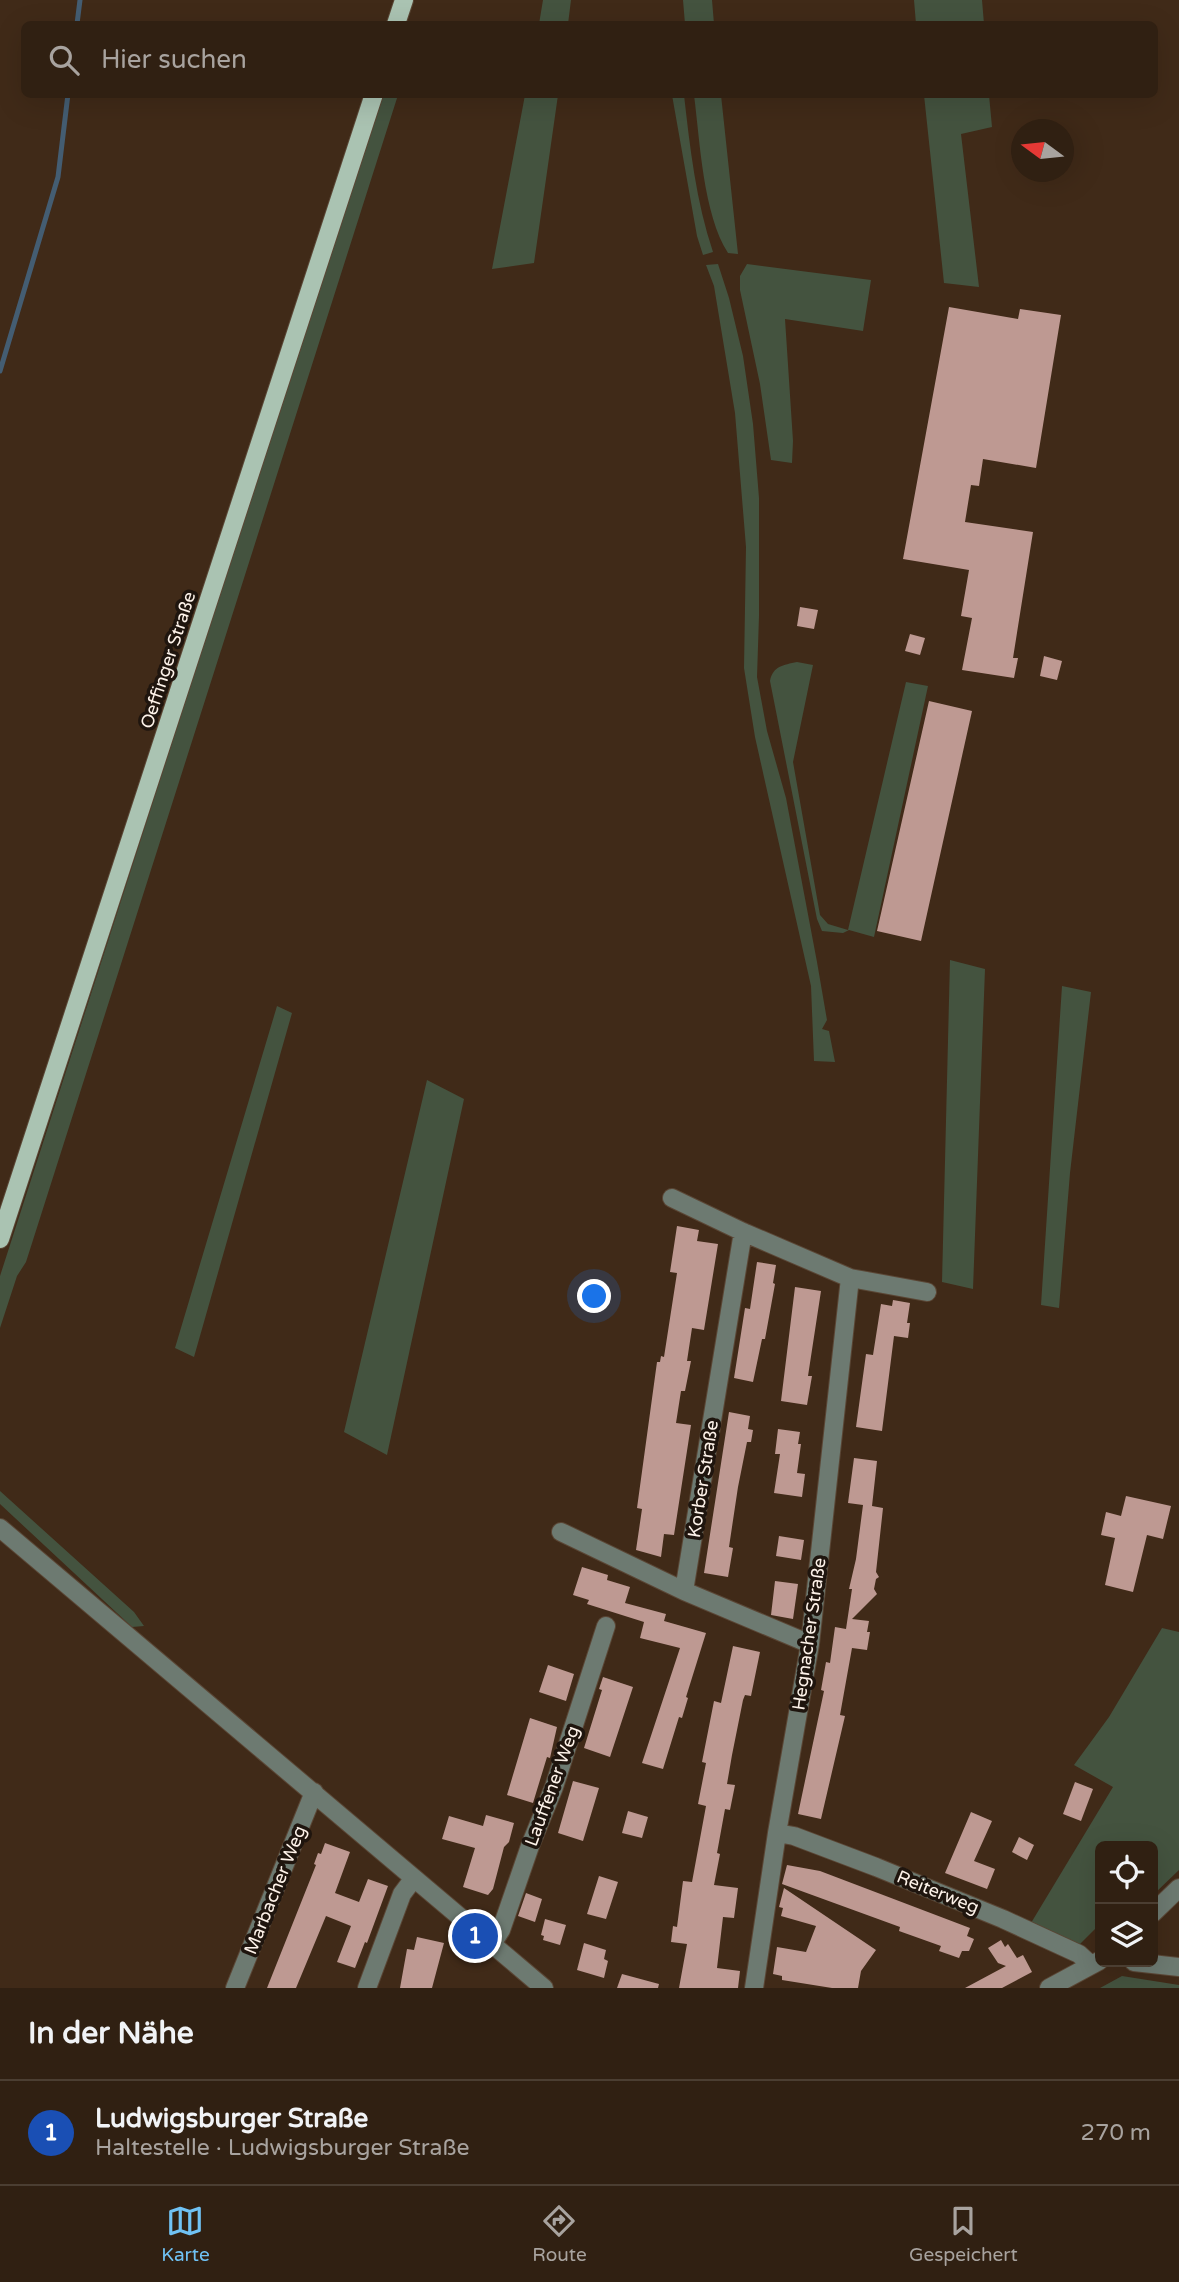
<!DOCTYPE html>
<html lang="de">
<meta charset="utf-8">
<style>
body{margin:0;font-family:"Varela Round",sans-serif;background:#3c2d20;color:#f1f3f6}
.controls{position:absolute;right:21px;bottom:21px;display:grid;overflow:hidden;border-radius:10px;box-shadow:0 7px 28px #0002}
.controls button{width:63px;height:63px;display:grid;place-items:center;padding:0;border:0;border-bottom:2px solid #4b3e32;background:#302012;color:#f1f3f6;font:35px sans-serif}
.compass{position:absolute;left:1011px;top:119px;width:63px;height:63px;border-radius:50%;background:#302012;box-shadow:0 7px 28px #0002;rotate:285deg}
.you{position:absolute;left:595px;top:1297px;width:24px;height:24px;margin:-18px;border:5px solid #fff;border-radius:50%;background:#1a73e8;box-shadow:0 0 0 10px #1a73e833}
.badge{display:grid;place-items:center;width:46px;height:46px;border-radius:50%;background:#70c2f4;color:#fff;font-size:23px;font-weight:700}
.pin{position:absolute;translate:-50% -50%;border:4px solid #fff;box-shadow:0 2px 7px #0006}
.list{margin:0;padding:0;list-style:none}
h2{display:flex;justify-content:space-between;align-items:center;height:91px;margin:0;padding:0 28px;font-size:30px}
h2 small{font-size:23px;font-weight:400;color:#a8a39f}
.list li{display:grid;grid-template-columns:46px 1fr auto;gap:21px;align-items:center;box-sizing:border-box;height:105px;padding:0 28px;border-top:2px solid #4b3e32}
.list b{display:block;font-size:26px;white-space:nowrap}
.list p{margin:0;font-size:23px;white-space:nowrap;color:#a8a39f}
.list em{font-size:23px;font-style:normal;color:#a8a39f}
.icon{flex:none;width:38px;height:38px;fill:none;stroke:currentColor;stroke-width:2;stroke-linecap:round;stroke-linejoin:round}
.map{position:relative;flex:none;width:1179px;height:1988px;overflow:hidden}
.search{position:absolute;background:#302012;box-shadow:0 7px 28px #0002;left:21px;right:21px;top:21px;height:77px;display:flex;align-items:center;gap:18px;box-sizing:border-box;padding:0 24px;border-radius:10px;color:#a8a39f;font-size:26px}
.sheet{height:196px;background:#302012}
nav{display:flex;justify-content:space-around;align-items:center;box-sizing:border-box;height:98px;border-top:2px solid #4b3e32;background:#302012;font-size:19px;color:#a8a39f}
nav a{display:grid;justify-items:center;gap:4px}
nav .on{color:#70c2f4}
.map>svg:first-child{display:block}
.green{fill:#44533f}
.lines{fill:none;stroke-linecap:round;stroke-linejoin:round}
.stream{stroke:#445d72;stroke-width:5}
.building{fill:#be9992}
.minor-casing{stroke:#5a4635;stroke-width:20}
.major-casing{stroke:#5a4635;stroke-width:20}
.minor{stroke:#6d7a71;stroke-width:18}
.major{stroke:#aac3b2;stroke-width:18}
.labels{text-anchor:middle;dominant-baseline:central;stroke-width:7;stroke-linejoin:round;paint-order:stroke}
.street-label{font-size:18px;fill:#fdf2e9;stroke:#1f150e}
</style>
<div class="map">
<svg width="1179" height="1988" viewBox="0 0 1179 1988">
<rect width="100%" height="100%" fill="#402a18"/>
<path class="green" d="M543,0H571L568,24H539Z
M683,0H712L714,24H685Z
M914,0H982L984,24H916Z
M381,95H398L26,1262L17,1276L0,1328V1276Z
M525,95H558L534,263L492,269Z
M672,95H684C690,148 696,201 713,252L703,255L697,236Z
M694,95H721L738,254L728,253C703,214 700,141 694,95Z
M924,95H989L992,127L961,134L979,287L944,283Z
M718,264L729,298L743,356L753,424L759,498V616L757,677L767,731L786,798L817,962L827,1020L822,1029L829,1031L835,1062L814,1061L811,986L755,737L744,668L746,547L735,413L714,286L706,265Z
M747,264L871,280L863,331L785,319L793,441L792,463L771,460L760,384L740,290V276Z
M797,662L813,665L793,762L820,915L828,924L848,930L906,682L928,686L874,937L849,930L843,933L822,931L817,919L770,681C773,666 783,665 797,662Z
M950,960L985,969L973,1289L942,1282Z
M1062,986L1091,992L1070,1173L1059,1308L1041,1305Z
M277,1006L292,1013L194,1357L175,1348Z
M427,1080L464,1099L387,1455L344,1432Z
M0,1491L134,1612L144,1626L132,1627L0,1504Z
M1162,1628L1179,1632V1870L1153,1895V1846H1100V1924L1079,1945L1031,1923L1113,1787L1074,1765L1109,1717Z
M1122,1976L1179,1985V1988H1100Z"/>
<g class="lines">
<path class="stream" d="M77,24L80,0
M0,371L58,177L68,94"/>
</g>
<path class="building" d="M949,307L1018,319L1020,309L1061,315L1036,468L983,459L979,486L971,485L965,522L1033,532L1013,658H1018L1014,678L962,670L972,618L961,616L969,570L903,559Z
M800,607L818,610L814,629L797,626Z
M910,634L925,638L920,655L905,651Z
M1044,656L1062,661L1057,680L1040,676Z
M929,701L972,711L921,941L877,931Z
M677,1226L699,1230L697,1241L718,1244L704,1330L692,1328L687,1361H691L685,1391H681L676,1423L691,1425L674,1535L664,1534L661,1557L636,1550L642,1509L637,1508L657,1362H660L661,1356L664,1357L677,1273L670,1272Z
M757,1262L776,1265L773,1283L775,1284L765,1339H762L753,1382L734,1378L745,1308L750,1309Z
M795,1287L821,1291L808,1376H812L807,1405L781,1401Z
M893,1300L910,1303L907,1323H910L908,1338L894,1336L882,1431L856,1427L866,1354L873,1355L881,1304L892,1306Z
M729,1412L750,1416L748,1429L753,1430L751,1442H747L738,1487L729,1547L733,1548L728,1577L704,1573Z
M778,1429L800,1432L798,1444H801L797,1473L805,1474L802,1497L774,1493L780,1454H775Z
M854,1458L877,1461L872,1506L883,1508L876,1572L879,1577L876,1579L874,1589L877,1594L852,1619L869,1621L867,1632H870L867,1650L852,1648L840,1715L845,1716L821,1819L798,1814L824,1691L821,1690L826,1662L830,1663L835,1627L846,1629L852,1589H849L856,1559L863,1505L848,1503Z
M1126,1496L1171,1506L1163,1539L1147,1535L1133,1592L1105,1585L1115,1538L1101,1535L1106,1512L1121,1516Z
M779,1536L804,1540L801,1560L776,1556Z
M582,1567L608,1575L607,1580L630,1587L625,1603L666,1614L664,1621L706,1633L686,1697L688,1698L682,1718L679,1717L663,1769L642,1763L680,1648L640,1638L644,1622L587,1604L589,1600L573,1595Z
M775,1581L798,1584L793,1619L771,1615Z
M733,1646L760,1652L751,1696L745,1695L743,1700L732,1755L727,1784L735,1785L730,1810L725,1809L717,1853L720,1854L714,1885L738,1888L734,1918L723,1917L717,1968L740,1971L738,1988H679L687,1944L671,1942L673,1926L677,1927L683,1881L692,1882L706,1806L698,1804L706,1763L702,1762L714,1701L721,1703Z
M548,1665L574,1674L566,1701L539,1692Z
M603,1677L633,1687L610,1757L584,1748L602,1690L599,1689Z
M530,1718L557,1727L550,1758L547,1757L533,1803L507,1795Z
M573,1781L599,1788L583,1841L558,1833Z
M1075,1782L1093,1789L1081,1821L1063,1814Z
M628,1811L648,1817L642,1838L622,1833Z
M971,1812L992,1821L974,1861L995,1869L987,1889L945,1873Z
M486,1815L514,1823L509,1842L504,1847L493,1889L488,1895L463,1887L475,1848L442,1839L449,1816L483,1826Z
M1019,1837L1034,1845L1027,1860L1012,1852Z
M325,1843L350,1852L335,1893L359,1902L368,1879L388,1886L367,1943L365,1942L355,1968L337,1962L351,1926L326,1916L296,1988H267L316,1865L314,1864L318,1853L321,1854Z
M787,1865L820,1871L970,1928L967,1936L974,1939L969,1951H962L959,1958L939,1951L941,1946L899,1931L900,1927L782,1884Z
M599,1876L618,1882L606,1919L587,1914Z
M784,1888L876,1950L861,1971L858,1988H832L782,1980V1976L773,1974L777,1947L806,1952L816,1926L781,1916L783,1908L779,1907Z
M526,1893L542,1899L535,1922L518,1916Z
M545,1919L566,1925L560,1945L543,1940L544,1936L541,1935Z
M417,1937L444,1943L432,1988H400L407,1949L414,1950Z
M1001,1940L1005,1947L1008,1944L1017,1958L1023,1955L1032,1972L1002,1988H965L1006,1966L998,1963L988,1948Z
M584,1943L606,1950L604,1959L608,1961L604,1978L577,1970Z
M622,1974L659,1984L658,1988H617Z"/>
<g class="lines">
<defs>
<path id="minor" d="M672,1198L743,1232L850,1278L927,1292
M743,1232L684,1591L810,1644
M0,1528L544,1988
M561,1532L684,1591
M777,1833L794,1836L876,1867L1003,1919L1079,1954L1091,1965
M1153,1913L1179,1888
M492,1944L501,1930L530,1846L554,1787L606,1626
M1134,1962L1179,1967
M235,1988L314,1792
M367,1988L402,1894L414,1878
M754,1988L777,1833L810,1644L850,1278
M1049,1988L1099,1961"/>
<path id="major" d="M396,24L404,0
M0,1239L374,94"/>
</defs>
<use href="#minor" class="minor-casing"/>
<use href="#major" class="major-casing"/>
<use href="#minor" class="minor"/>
<use href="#major" class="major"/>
</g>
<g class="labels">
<g class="street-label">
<text transform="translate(168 660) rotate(-72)">Oeffinger Straße</text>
<text transform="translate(703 1479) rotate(-81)">Korber Straße</text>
<text transform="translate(809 1634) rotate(-82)">Hegnacher Straße</text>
<text transform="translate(552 1786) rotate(-70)">Lauffener Weg</text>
<text transform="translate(275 1890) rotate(-68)">Marbacher Weg</text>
<text transform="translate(938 1892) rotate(22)">Reiterweg</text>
</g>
</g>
</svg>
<div class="controls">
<button><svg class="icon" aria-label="locate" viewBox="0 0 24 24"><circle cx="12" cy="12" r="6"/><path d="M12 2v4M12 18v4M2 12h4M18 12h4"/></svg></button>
<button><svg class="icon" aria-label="layers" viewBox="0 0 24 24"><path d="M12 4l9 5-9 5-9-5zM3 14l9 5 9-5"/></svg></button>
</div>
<svg class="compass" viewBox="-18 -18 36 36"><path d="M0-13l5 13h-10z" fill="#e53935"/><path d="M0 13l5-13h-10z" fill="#a8a39f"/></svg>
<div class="you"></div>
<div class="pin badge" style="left:475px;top:1936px;background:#1a4fb4">1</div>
<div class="search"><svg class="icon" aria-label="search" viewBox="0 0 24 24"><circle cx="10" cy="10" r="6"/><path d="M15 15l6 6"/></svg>Hier suchen</div>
</div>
<section class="sheet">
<h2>In der Nähe<small></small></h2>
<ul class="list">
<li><span class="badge" style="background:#1a4fb4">1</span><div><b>Ludwigsburger Straße</b><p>Haltestelle · Ludwigsburger Straße</p></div><em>270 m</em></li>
</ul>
</section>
<nav>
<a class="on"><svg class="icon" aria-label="map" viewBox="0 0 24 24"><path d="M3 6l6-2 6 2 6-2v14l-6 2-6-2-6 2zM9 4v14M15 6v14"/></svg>Karte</a>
<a><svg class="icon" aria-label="directions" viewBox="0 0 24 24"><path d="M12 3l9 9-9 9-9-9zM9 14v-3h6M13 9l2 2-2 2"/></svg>Route</a>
<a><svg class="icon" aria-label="saved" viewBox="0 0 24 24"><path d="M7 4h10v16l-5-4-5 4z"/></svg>Gespeichert</a>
</nav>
